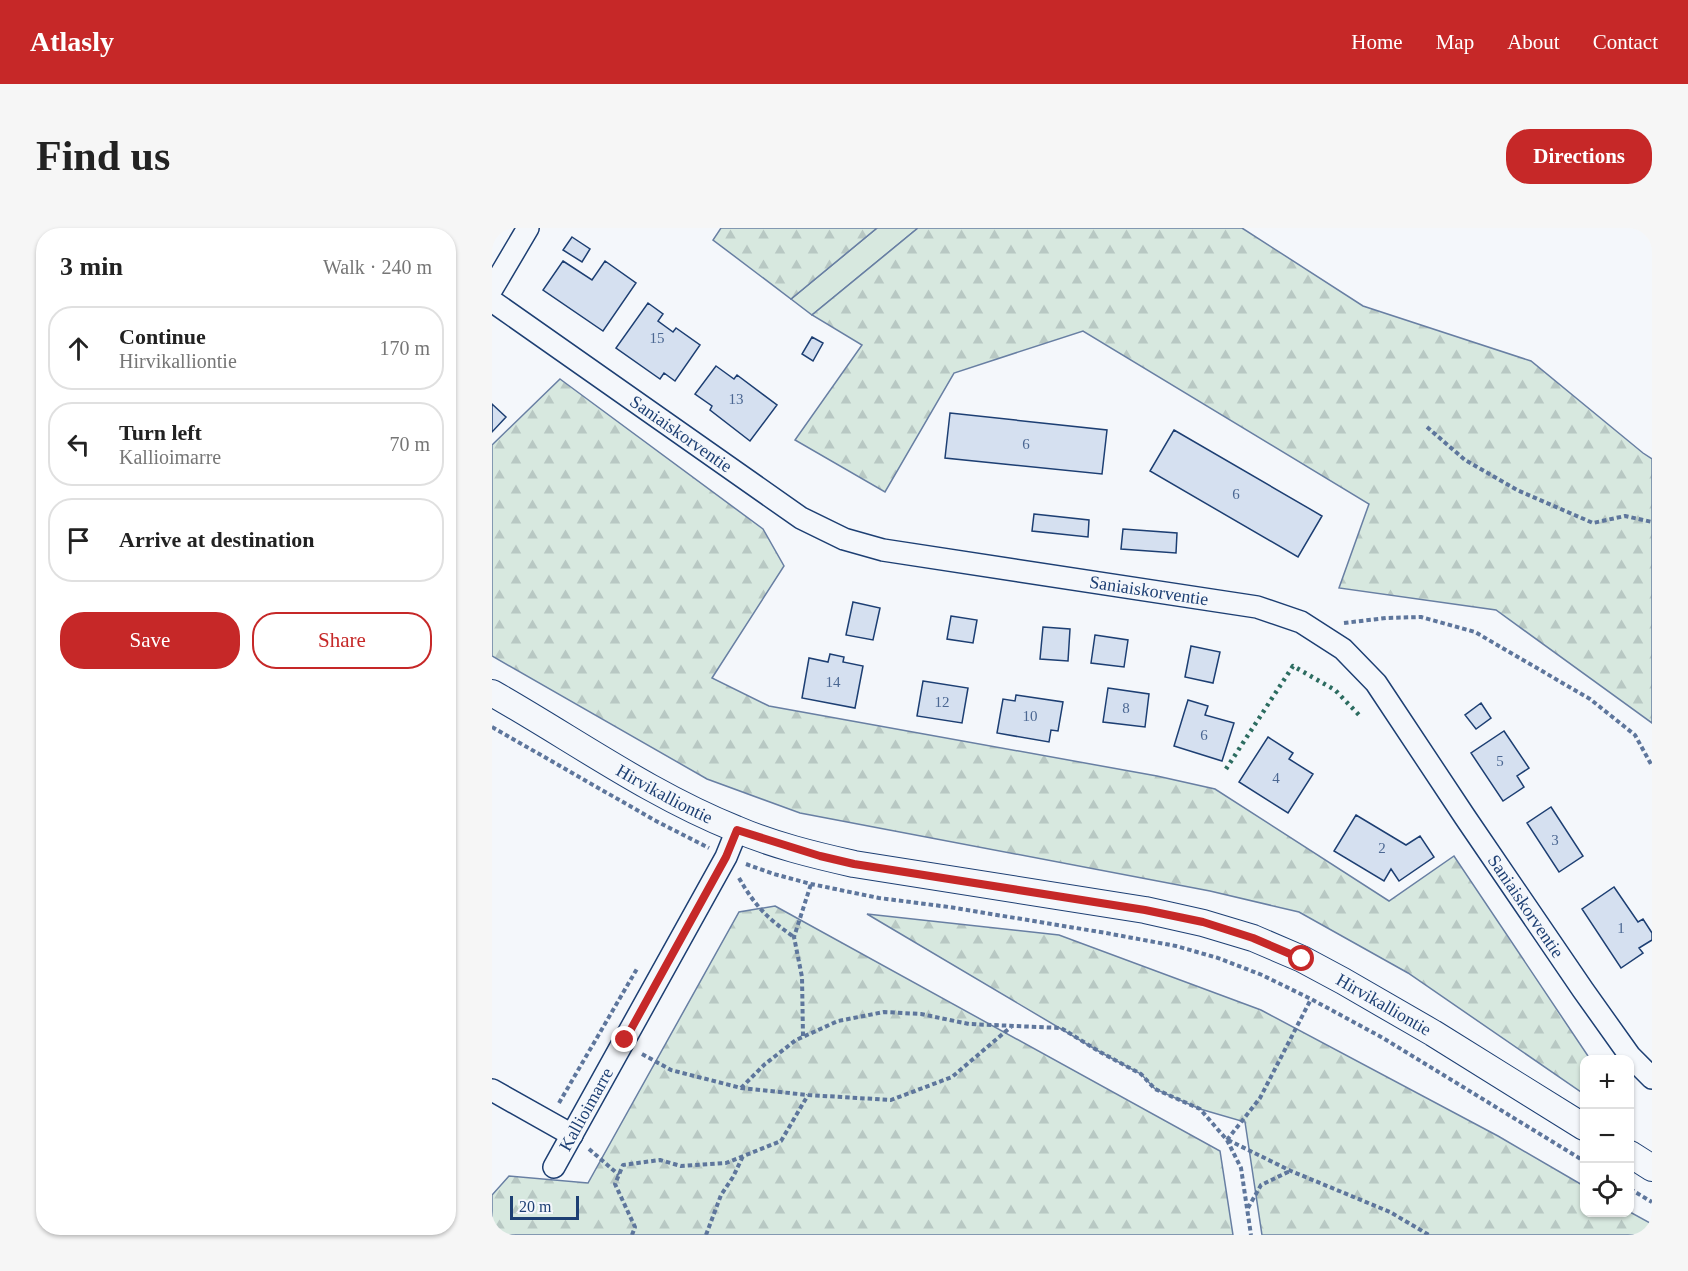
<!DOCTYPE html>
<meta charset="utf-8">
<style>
body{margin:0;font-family:"Times New Roman",serif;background:#f6f6f6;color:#222}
.controls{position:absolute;right:18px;bottom:18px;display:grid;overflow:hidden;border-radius:12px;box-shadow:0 2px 4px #0004}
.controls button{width:54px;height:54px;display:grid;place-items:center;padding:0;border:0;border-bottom:2px solid #e0e0e0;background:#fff;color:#222;font:30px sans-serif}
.scale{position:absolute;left:18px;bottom:15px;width:69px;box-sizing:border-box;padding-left:6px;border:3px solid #1d3f73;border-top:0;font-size:16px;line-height:21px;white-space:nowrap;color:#1d3f73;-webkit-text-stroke:4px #f4f7fb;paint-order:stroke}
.stop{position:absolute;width:18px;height:18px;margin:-14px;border:4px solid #c62828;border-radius:50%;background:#fff}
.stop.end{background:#c62828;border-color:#fff;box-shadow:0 2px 6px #0008}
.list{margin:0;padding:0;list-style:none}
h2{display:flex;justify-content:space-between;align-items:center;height:78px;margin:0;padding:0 24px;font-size:26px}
h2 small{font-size:20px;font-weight:400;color:#767676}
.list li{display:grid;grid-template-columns:39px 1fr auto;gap:18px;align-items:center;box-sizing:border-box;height:84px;margin:0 12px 12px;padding:0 12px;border:2px solid #e0e0e0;border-radius:24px}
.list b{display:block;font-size:22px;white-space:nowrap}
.list p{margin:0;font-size:20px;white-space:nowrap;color:#767676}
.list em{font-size:20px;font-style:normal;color:#767676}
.actions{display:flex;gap:12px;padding:18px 24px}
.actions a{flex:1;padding:14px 0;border:2px solid #c62828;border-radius:24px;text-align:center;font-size:21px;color:#c62828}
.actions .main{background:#c62828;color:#fff}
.icon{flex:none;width:33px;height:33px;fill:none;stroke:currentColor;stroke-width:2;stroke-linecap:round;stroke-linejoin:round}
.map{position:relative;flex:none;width:1160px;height:1007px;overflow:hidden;border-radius:24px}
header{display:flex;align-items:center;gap:36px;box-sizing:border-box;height:84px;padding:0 30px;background:#c62828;color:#fff}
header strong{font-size:28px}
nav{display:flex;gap:33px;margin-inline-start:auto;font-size:21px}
.intro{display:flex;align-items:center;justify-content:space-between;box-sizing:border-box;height:144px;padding:0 36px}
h1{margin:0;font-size:42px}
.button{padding:15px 27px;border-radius:24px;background:#c62828;color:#fff;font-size:21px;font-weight:700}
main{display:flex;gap:36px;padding:0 36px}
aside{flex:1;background:#fff;border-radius:24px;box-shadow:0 2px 4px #0004}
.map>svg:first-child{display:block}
.grass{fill:#d7e8df;stroke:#687fa3;stroke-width:1.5}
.forest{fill:url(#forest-firs);stroke:#687fa3;stroke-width:1.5}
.building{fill:#d5e0f0;stroke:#1d3f73;stroke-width:1.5}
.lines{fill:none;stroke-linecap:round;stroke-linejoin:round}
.minor-casing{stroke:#1d3f73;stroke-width:24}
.tertiary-casing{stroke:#1d3f73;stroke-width:28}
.path{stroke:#5e769c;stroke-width:4;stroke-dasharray:4.5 3;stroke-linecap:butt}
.minor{stroke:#f4f7fb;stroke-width:21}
.tertiary{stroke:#f4f7fb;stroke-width:26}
.hedge{stroke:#2c6c60;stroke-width:4.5;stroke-dasharray:3 4.5;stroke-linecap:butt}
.route{stroke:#c62828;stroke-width:8}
.labels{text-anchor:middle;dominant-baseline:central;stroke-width:4.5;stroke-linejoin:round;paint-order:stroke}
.number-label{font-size:15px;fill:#4b6792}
.street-label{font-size:18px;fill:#1d3f73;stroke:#f4f7fb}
</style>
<header>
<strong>Atlasly</strong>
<nav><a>Home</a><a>Map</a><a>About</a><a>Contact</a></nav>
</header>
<div class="intro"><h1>Find us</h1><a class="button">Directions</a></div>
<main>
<aside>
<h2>3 min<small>Walk · 240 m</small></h2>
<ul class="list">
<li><svg class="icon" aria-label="ahead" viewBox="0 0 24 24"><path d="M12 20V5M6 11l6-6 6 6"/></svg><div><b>Continue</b><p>Hirvikalliontie</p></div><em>170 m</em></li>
<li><svg class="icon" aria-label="left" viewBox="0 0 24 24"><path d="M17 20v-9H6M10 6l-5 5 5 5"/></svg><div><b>Turn left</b><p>Kallioimarre</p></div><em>70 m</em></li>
<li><svg class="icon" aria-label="arrive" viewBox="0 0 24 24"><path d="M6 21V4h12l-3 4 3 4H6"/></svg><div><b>Arrive at destination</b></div></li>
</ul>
<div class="actions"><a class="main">Save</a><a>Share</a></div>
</aside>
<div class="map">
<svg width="1160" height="1007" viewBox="0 0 1160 1007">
<defs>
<pattern id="forest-firs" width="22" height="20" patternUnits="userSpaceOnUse" patternTransform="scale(1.5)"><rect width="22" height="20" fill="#d7e8df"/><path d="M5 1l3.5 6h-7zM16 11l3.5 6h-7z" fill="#b8c8c3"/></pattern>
</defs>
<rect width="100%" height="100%" fill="#f4f7fb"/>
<path class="grass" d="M385,0H426L320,87L299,71Z"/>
<path class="forest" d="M229,0H385L299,71L221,12Z
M426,0H750L871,78L1039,133L1151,225L1160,231V495L1004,382L847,360L877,276L591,103L462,145L393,264L303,212L370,117L320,87Z
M68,151L271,301L292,338L220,450L277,478L665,548L723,561L897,673L962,628L1098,831L1092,832V866L916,745L807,684L718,663L308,585L215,551L0,428V217Z
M283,678L728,923L741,1007H0V967L17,948L96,955L247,684Z
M375,686L567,707L769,782L1006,908L1092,958V984H1138L1160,996V1007H770L753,894L708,881L663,861L649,846L608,824Z"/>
<path class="building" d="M80,9L98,21L90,34L71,22Z
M71,33L100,52L113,33L144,55L111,103L51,62Z
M156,75L171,86L166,93L181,104L184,100L208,117L183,153L172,145L168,151L124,120Z
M320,109L331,115L321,133L310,126Z
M224,138L242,151L245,147L285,177L258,213L218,182L220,178L203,166Z
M0,176L14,189L0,204Z
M458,185L615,202L610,246L453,230Z
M682,202L830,288L806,329L658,243Z
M542,286L597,292L596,309L540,303Z
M631,301L685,305L684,325L629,321Z
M361,374L388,380L381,412L354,407Z
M459,388L485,392L481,415L455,411Z
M551,399L578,401L576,433L548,431Z
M603,407L636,412L632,439L599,435Z
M699,418L728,424L721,455L693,449Z
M338,426L352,429L351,434L371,438L363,480L310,470L317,430L336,434Z
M431,453L476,460L470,495L425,488Z
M616,460L657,466L653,499L611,494Z
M524,467L571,474L566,503L559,502L557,514L505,505L511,471L523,473Z
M696,472L716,478L713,487L742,495L730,533L682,518Z
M989,475L999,490L984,501L973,487Z
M1012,503L1037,540L1025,548L1032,559L1011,573L979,525Z
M776,509L801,525L797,531L821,546L796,585L747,554Z
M1059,579L1091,628L1067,644L1035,595Z
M864,587L914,617L928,608L942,629L907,653L899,641L892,653L842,623Z
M1122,659L1146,694L1151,691L1160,705V712L1147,720L1151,725L1129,740L1090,681Z"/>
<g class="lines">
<defs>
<g id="minor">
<path d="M0,61L36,0"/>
<path id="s1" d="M0,73L309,290L352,311L391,322L765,379L809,394L851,421L884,455L973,589L1091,762L1138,828L1160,850"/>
<path d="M0,862L80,907"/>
<path id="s2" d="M62,939L234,629L245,602"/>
</g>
<g id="tertiary">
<path id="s3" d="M0,465C81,511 157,566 244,601C281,617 322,627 362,636L653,682L711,695L761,710L810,731L851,753L941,805L1092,899"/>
<path d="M1138,926L1160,940"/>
</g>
</defs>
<use href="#minor" class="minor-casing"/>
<use href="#tertiary" class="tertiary-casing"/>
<path class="path" d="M935,199L973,232L1025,262L1101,295L1133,288L1160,294
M852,395L894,390L929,389L983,404L1098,471L1143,507L1160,538
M0,499L164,593L217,620
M254,636L282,646L319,656L387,670L457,679L614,705L684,718L726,730L770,747L819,771L891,810L1092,933
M247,650C263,678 276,691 302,709
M311,808L310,749L302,709L319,656
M150,826L179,842L249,860L316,867L399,872L460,849L520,798
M249,860L273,836L304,812L346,793L392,784L429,786L477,796L569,800L608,824L649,846L663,861L708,881L735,912L749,940L759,1007
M67,875L146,739
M735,912L768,870L819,771
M736,912L799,943L898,984L937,1007
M97,921L127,947
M1138,961L1160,974
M756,980L769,957L798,943
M140,1007L143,999L123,956L131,937L168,932L189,938L234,935L289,913L316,867
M214,1007L229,967L241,949L251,928"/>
<use href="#minor" class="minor"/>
<use href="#tertiary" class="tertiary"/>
<path class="hedge" d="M734,541L801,438L843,462L868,488"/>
</g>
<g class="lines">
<path class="route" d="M133,812L234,629L245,602L328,628L362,636L653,682L711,694L761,710L810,731"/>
</g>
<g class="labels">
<g class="number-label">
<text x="165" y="110">15</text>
<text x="244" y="171">13</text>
<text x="534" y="216">6</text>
<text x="744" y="266">6</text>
<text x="341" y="454">14</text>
<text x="450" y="474">12</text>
<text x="634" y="480">8</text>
<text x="538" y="488">10</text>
<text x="712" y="507">6</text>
<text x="1008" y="533">5</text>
<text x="784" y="550">4</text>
<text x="1063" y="612">3</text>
<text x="890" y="620">2</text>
<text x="1129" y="700">1</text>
</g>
<g class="street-label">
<text stroke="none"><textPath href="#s1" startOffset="231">Saniaiskorventie</textPath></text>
<text stroke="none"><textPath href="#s1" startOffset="735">Saniaiskorventie</textPath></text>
<text stroke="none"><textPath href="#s3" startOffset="200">Hirvikalliontie</textPath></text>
<text stroke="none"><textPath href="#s1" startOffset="1257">Saniaiskorventie</textPath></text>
<text stroke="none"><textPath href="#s3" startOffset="956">Hirvikalliontie</textPath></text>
<text stroke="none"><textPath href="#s2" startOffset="66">Kallioimarre</textPath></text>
</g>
</g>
</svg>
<div class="controls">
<button>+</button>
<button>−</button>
<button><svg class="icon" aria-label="locate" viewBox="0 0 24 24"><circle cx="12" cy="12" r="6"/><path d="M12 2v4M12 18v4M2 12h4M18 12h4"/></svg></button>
</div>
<div class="scale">20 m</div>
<div class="stop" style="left:810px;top:731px"></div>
<div class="stop end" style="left:133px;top:812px"></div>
</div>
</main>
